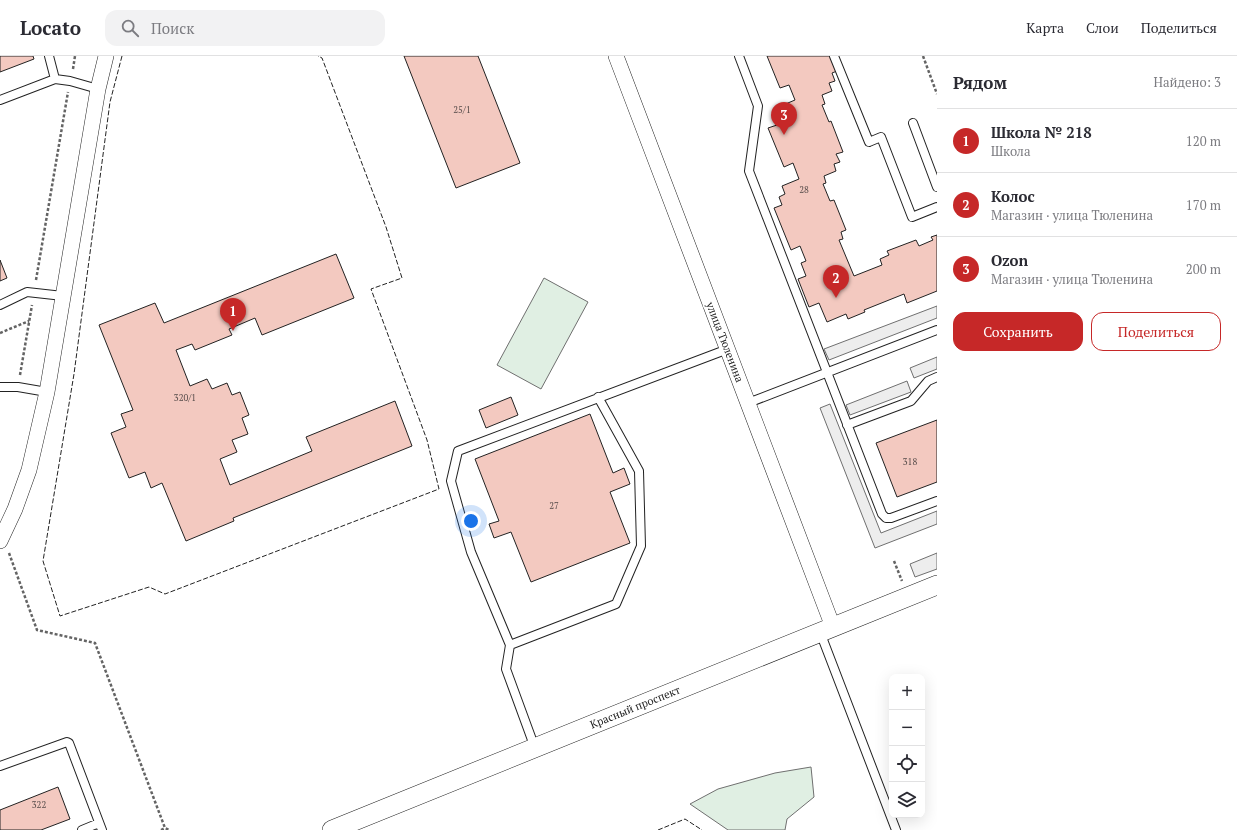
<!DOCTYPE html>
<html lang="ru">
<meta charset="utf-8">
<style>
body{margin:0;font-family:"PT Serif",serif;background:#f2f2f3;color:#2b2b33}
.controls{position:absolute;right:12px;bottom:12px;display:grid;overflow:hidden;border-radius:8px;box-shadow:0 4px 16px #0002}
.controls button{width:36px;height:36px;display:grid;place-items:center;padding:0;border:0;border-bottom:1px solid #e1e1e2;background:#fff;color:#2b2b33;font:20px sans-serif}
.you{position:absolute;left:471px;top:465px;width:14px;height:14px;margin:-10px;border:3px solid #fff;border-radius:50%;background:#1a73e8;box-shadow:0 0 0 6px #1a73e833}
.badge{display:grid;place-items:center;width:26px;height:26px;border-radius:50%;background:#c62828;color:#fff;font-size:13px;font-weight:700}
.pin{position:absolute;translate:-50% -33px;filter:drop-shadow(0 1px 2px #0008)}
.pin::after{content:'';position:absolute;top:21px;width:14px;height:12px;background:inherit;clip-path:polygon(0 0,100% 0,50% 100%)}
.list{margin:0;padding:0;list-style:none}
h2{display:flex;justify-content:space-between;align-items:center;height:52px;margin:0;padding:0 16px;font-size:17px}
h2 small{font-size:13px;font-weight:400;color:#7c7c81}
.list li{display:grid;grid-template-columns:26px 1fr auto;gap:12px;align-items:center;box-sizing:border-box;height:64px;padding:0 16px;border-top:1px solid #e1e1e2}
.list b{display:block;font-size:15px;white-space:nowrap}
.list p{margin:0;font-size:13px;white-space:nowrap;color:#7c7c81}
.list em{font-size:13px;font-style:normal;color:#7c7c81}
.actions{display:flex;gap:8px;padding:12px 16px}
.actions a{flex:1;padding:9px 0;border:1px solid #c62828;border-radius:12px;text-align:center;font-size:14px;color:#c62828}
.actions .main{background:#c62828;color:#fff}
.icon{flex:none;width:22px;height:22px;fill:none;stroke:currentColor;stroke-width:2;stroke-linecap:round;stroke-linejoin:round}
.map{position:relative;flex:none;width:937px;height:774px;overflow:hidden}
header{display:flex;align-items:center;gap:24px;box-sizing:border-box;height:56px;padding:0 20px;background:#fff;border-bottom:1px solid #e1e1e2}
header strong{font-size:19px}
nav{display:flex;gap:22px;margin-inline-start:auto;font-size:14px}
.search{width:280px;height:36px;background:#f2f2f3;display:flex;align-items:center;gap:10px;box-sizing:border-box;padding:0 14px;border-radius:12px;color:#7c7c81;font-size:15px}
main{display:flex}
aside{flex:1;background:#fff}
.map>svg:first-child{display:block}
.green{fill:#e0efe3;stroke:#6f6f6f}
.parking{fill:#ededed;stroke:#6f6f6f}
.building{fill:#f3c9c0;stroke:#222}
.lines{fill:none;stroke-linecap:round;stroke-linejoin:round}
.service-casing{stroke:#222;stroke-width:10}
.minor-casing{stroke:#222;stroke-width:16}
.tertiary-casing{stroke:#222;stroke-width:20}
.path{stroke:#646464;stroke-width:2.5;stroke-dasharray:3 2;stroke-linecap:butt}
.service{stroke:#fff;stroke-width:8}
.minor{stroke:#fff;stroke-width:15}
.tertiary{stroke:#fff;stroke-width:19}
.fence{stroke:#222;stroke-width:1;stroke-dasharray:5 2;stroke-linecap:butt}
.labels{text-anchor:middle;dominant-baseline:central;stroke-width:3;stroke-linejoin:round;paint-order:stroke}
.number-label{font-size:9px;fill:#564c4a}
.street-label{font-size:11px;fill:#222;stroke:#fff}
</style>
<header>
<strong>Locato</strong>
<div class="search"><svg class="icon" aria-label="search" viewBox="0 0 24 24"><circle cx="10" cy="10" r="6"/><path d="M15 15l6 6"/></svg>Поиск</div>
<nav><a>Карта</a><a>Слои</a><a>Поделиться</a></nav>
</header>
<main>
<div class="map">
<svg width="937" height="774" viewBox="0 0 937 774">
<rect width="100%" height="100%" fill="#fff"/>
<path class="green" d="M544,222L588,246L541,333L497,309Z
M811,711L814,741L787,763L785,774H728L690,748L718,733L775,717Z"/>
<path class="parking" d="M937,250V262L829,304L824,293Z
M937,301V313L914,322L910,312Z
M907,325L911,336L850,359L846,349Z
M830,348L881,477L937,455V468L875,492L820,352Z
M937,497V513L915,521L910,508Z"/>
<path class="building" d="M0,0H33L34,3L0,16Z
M404,0H478L520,107L456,132Z
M767,0H831L837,15L832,17L835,25L829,27L832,35L822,39L825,48L822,49L829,66L831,65L843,96L836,98L840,106L834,108L836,115L824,120L826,127L823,128L830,145L834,144L846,174L841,176L843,183L839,184L854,220L882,209L880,203L889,199L887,195L916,184L919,190L933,184L931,181L937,179V235L907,247L904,238L864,254L865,256L848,263L846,258L827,266L819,247L809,251L798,223L806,220L801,207L806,205L800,190L791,194L774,152L782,149L779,141L785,138L782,130L799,123L793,107L784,111L768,72L777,69L774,62L780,59L776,52L795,44L789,29L780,32Z
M336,198L354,242L262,279L255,262L229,273L232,279L195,294L192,288L176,294L190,330L207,323L212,333L227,327L232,339L240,336L249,359L242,362L248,378L232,384L237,396L220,403L230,429L312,395L306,381L395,345L412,390L233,462L234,465L186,485L162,427L151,432L145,416L129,422L111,377L126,371L121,358L133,354L99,269L155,247L164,267Z
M0,204L7,222L0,225Z
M511,341L518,359L486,372L479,354Z
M590,358L613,417L624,412L630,428L610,436L630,487L531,526L511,476L494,482L489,468L499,465L475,403Z
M937,364V426L897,441L876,387Z
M58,731L70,763L41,774H0V754Z"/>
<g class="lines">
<defs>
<path id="service" d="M49,0L55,23
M739,0L758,50L749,115L882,458L886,462H891L937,445
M834,0L869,86L881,81L912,161L937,151
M0,44L55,23L70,25L98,33
M913,67L937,131
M0,249L27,236L63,240
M0,331H18L47,336
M598,341L639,415L641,490L616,548L510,589L471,496L451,425L458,395L728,293
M748,347L937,274
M847,369L911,345L928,325L937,321
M820,576L896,774
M510,589L506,613L535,692
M0,710L67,686L69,687L102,774
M82,774L99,767"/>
<path id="minor" d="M616,0L833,571
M0,485L15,453L29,414L47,336L98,33L106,0"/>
<path id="tertiary" d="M332,774L937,529"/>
</defs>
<use href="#service" class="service-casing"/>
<use href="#minor" class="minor-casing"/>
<use href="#tertiary" class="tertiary-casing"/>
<path class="path" d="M923,0L937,38
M73,13L75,0
M36,224L68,36
M0,277L29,265
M20,319L32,249
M9,497L37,574L95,587L165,772L169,774
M894,505L902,525
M161,774L165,772"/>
<use href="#service" class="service"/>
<use href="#minor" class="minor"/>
<use href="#tertiary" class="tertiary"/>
<path class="fence" d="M122,0L110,46L74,318L43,505L60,560L149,531L165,538L439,433L427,384L371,233L402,222L386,171L322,2L318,0
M658,774L685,763L702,774"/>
</g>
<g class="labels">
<g class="number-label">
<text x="462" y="54">25/1</text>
<text x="804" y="134">28</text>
<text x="185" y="342">320/1</text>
<text x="910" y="406">318</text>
<text x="554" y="450">27</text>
<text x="39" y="749">322</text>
</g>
<g class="street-label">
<text transform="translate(725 286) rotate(69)">улица Тюленина</text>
<text transform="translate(635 651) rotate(-22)">Красный проспект</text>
</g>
</g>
</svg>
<div class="controls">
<button>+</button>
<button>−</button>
<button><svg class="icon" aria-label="locate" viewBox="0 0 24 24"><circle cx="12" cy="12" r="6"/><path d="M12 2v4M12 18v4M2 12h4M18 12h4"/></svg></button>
<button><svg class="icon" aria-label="layers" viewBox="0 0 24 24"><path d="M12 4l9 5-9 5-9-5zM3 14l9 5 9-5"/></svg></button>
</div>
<div class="you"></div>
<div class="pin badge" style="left:233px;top:275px">1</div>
<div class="pin badge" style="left:836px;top:242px">2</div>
<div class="pin badge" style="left:784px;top:79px">3</div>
</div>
<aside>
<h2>Рядом<small>Найдено: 3</small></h2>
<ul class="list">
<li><span class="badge">1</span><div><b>Школа № 218</b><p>Школа</p></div><em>120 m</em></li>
<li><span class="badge">2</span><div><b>Колос</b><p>Магазин · улица Тюленина</p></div><em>170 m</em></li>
<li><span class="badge">3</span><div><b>Ozon</b><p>Магазин · улица Тюленина</p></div><em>200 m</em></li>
</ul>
<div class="actions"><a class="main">Сохранить</a><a>Поделиться</a></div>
</aside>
</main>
